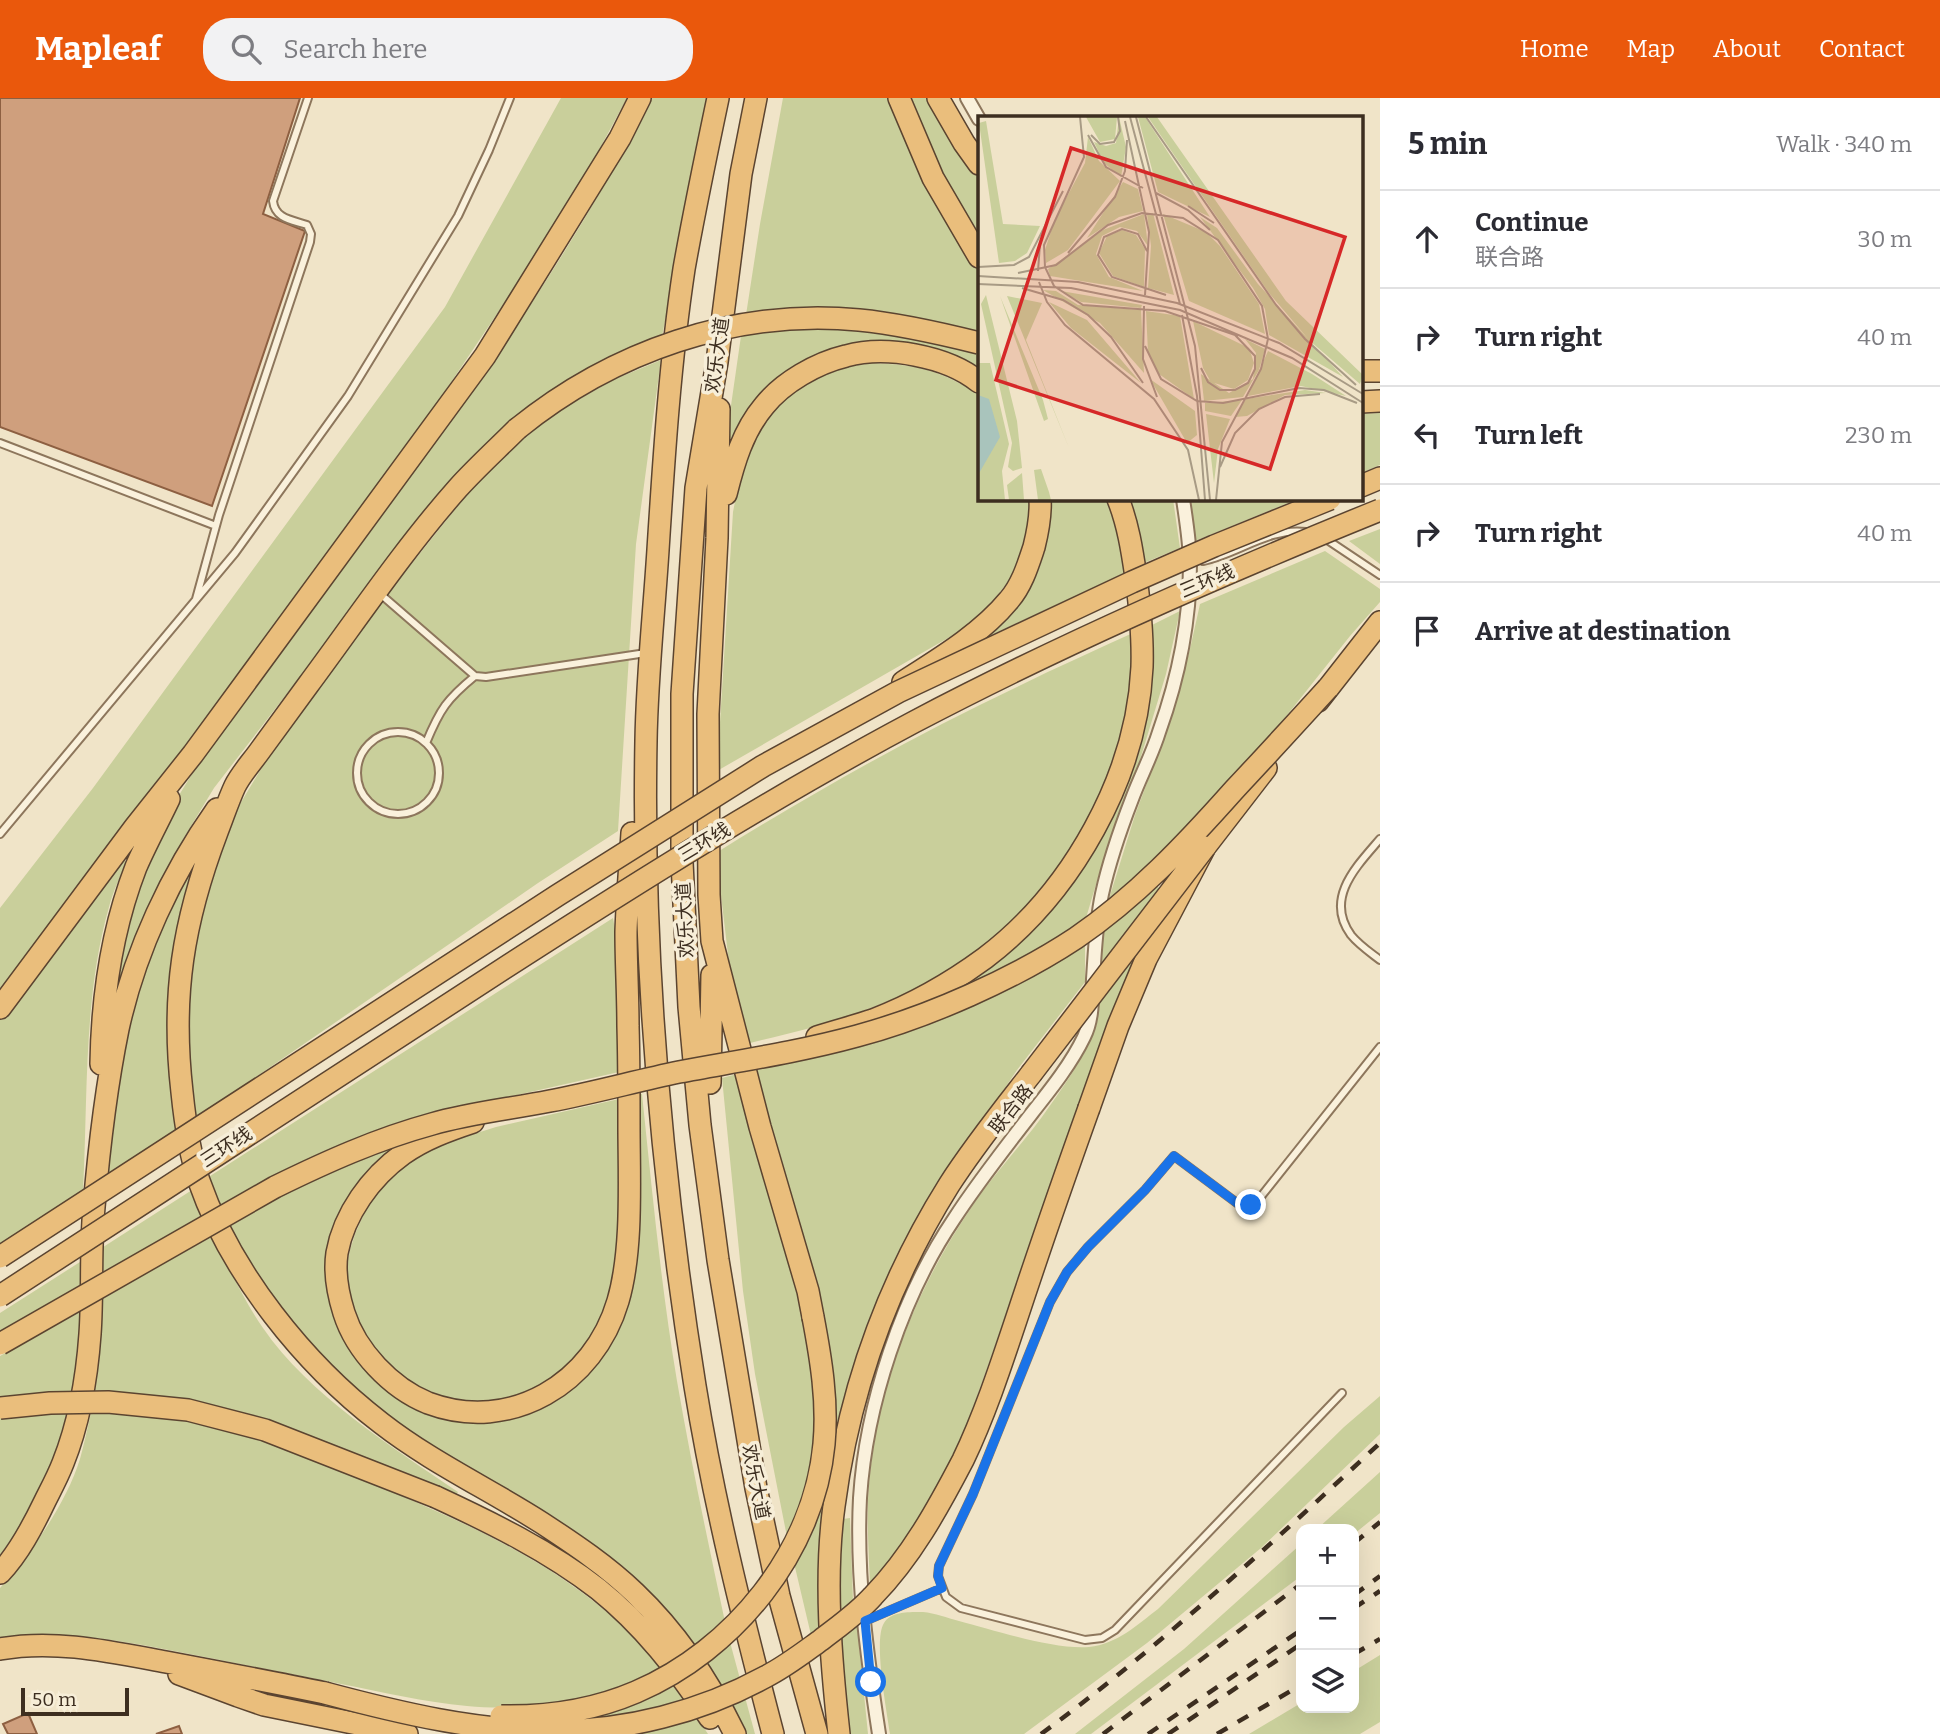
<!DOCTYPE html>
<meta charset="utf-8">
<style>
body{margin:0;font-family:Bitter,"Noto Sans SC",serif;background:#f2f2f3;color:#2b2b33}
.controls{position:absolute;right:21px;bottom:21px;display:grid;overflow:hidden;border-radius:14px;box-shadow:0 7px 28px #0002}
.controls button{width:63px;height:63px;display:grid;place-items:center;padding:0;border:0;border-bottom:2px solid #e1e1e2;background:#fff;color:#2b2b33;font:35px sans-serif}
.scale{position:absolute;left:21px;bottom:18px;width:108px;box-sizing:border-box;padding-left:7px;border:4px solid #3d2e20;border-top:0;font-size:19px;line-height:24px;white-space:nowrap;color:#3d2e20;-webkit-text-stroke:5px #f7eed8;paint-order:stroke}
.stop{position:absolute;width:21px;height:21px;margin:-16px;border:5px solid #1a73e8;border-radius:50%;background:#fff}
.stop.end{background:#1a73e8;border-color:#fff;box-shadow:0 2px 7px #0008}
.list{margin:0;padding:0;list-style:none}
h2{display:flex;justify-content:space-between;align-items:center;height:91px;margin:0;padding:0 28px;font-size:30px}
h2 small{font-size:23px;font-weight:400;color:#7c7c81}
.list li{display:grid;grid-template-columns:46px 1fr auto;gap:21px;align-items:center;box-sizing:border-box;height:98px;padding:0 28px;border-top:2px solid #e1e1e2}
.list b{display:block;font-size:26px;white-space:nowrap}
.list p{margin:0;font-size:23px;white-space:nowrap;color:#7c7c81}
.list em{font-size:23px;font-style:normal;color:#7c7c81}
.icon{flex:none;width:38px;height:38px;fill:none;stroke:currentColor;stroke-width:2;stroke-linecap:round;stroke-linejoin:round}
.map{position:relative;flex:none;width:1380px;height:1636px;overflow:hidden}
header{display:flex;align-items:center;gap:42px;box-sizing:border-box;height:98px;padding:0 35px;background:#ea580c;color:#fff}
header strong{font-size:33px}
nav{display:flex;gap:38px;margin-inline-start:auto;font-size:24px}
.search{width:490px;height:63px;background:#f2f2f3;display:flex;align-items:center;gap:18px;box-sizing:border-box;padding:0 24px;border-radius:28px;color:#7c7c81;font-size:26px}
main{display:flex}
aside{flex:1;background:#fff}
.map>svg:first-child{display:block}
.green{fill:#c9cf9b}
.building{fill:#cf9f7d;stroke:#8d5f41;stroke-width:2}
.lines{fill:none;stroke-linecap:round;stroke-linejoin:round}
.service-casing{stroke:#8d765c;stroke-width:10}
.minor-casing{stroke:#8d765c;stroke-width:16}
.trunk-casing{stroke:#5b4430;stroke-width:24}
.service{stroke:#faf1dc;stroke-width:6}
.minor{stroke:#faf1dc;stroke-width:12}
.trunk{stroke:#eabe7c;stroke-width:21}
.rail{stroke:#3d2e20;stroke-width:4.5;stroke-dasharray:12 12;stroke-linecap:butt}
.trunk-bridge-casing{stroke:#5b4430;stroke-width:24;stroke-linecap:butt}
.trunk-bridge{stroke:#eabe7c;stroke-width:21}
.route{stroke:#1a73e8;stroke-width:9}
.labels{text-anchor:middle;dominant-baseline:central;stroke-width:7;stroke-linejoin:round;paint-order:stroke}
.street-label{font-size:19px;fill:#3d2e20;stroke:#f7eed8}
.inset-road{fill:none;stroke:#a89b85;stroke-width:2}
.view{fill:#d62828;fill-opacity:0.15;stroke:#d62828;stroke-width:3.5}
.inset-edge{fill:none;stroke:#3d2e20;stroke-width:3.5}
</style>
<header>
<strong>Mapleaf</strong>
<div class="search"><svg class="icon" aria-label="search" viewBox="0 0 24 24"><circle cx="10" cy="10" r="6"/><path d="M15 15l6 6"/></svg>Search here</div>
<nav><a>Home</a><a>Map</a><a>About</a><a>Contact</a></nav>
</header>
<main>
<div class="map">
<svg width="1380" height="1636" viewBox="0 0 1380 1636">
<rect width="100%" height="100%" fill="#f0e4c8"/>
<path class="green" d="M561,0H627L586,76L521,180L431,314L0,900V810L93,690L445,209Z
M650,0H711L662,238L609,259L577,276L530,308L504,329L433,407L214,690L185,738L143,819L113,907L123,833L156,740L173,707L200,663C283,551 368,439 449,325C523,221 594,115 650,0Z
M783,0H890L965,151L979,174V236L746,217L760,126Z
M908,0H928L979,81V144L932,60Z
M821,230C875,234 927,242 979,255V274L833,253L723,363L741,238L785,231Z
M661,262L636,446L618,733L538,785L192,1023L185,951L191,864L207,790L234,716L267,661L386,498L472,390L513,349L560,312L613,282Z
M872,265C920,267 938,272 979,296V401H1030C1030,410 1030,419 1029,428C1024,475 991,509 955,536L717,673L733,414C738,388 744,360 756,336C771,307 805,284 835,273C846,268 860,267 872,265Z
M1380,315V367L1361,375V316Z
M1051,401H1112L1127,474L991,537L990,536C1001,524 1015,513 1024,500C1044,471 1050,435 1051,401Z
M1124,401H1173L1180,450L1139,467Z
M1191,401H1298L1195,443Z
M1380,431V466L1349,443Z
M1325,453L1380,491V504L1350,538L1280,626L1230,685L1165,754L1108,804L1135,717L1172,618L1190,551L1200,506Z
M1180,513L1166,576L1136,675L1100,773L1086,820L1024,861L965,889V885L1022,841L1040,824L1054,806L1107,722L1150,528Z
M1135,534C1132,561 1133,593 1126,619C1106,707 1058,788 989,847C981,853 971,859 963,864C933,883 901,899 868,911C828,927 786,936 746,946L729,865L716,755C814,694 915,637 1019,588C1057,569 1096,552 1135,534Z
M196,759L176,1032L103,1080L122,946L146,865L171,806Z
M120,760L126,763C121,778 113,793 109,809C83,900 88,999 83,1093L0,1146V920Z
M1157,788L1160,791L1101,867L1103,832Z
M613,820L616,837L619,974L504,1000L435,1017L277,1077L219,1108L207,1080Z
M1085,846V884L1017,972L924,1111L891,1171L864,1241L820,1530L811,1537L794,1465L831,1344L752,973L794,963Z
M1144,847L1119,897L968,1324C942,1383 913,1438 870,1487C869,1459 867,1430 868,1402C873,1298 913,1195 971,1110C994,1075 1025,1044 1049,1009C1064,988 1086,956 1095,932C1099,921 1097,905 1103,896C1114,878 1130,862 1144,847Z
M737,976C751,1028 766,1079 780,1131C798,1197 821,1272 814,1341C811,1376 800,1407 787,1439L755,1276L743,1193L722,980Z
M642,996C652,1092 661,1188 677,1283C691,1364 708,1444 725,1524L692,1551L675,1529L352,1292L288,1223L250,1166L229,1126L309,1082L393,1048L394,1052L368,1075L327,1187L420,1312L460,1324H484L506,1321L526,1316L540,1311L564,1297L579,1285L591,1272L612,1237L634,997Z
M619,1001V1136L613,1187L600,1224L578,1259L543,1287L501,1305L465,1304L427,1294L410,1285L382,1262L360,1232L348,1201L346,1172L350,1152L355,1136L369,1104L381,1088L415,1059L442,1046L496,1029Z
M192,1092L204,1118L99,1180L97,1153Z
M212,1136C228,1168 243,1201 263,1230C309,1297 392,1349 458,1394L455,1399L204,1306L162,1299L93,1296L100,1201Z
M80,1164L82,1188L0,1236V1215Z
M82,1211L75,1294L0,1302V1258Z
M1380,1298V1336L1261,1450L1147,1545L1024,1636H890C887,1614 873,1542 884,1525C891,1513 910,1514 923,1514C935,1515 947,1520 959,1523C994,1532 1054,1552 1089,1549C1117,1546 1137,1527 1158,1511L1344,1329Z
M68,1314L55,1366L20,1429L0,1457V1320Z
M91,1314C144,1318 198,1322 249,1337C297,1352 343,1372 388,1392C491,1436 589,1481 662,1570C606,1603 531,1614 467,1608C424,1604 382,1594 341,1586C285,1575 230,1564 174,1553C116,1542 59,1531 0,1541V1490C31,1455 66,1406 80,1361C84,1346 88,1329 91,1314Z
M1380,1374V1415L1354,1436V1431H1317Z
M850,1420L853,1503L838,1517L837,1479L843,1421Z
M1301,1446V1478L1091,1636H1075L1184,1551Z
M857,1526L868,1636H849L839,1540Z
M730,1544L740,1581L717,1590L703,1567Z
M1380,1557V1624L1360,1636H1249L1301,1605V1610H1354V1573Z
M672,1586L684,1603L644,1616L586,1622L588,1619Z
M745,1599L755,1636H742L727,1606Z
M696,1618L708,1636H618Z"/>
<path class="building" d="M0,0H300L263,116L305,133L212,408L0,329Z
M28,1615L37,1636H8L3,1626Z
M179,1628L182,1636H156Z"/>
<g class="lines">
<defs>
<path id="service" d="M0,345L216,428
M1323,439L1380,477
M1203,463C1238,456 1269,429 1306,434
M378,494L475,578L486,579L646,555
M196,501L219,417L310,144L311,136L307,127C292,122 275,121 273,103L308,0
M357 675a41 41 0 1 1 82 0a41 41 0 1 1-82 0Z
M426,645C440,611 447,601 475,578
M0,736L235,455L348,298L458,118L489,52L510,0
M1380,741C1357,768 1324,800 1351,837C1359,847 1371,855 1380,862
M1342,1295L1115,1532L1102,1540L1085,1542L961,1510L946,1499L938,1478L939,1468L973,1396L1050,1204L1067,1174L1088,1149L1145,1092L1174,1058L1241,1108L1255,1106L1380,949
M865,1523L942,1490"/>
<path id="minor" d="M967,0L979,21
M879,1636C867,1558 856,1478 860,1400C866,1307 902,1198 954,1121C978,1084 1005,1050 1032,1015C1051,991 1071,966 1084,939C1093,921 1092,900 1093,881C1095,852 1096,824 1102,796C1109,764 1120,732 1132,701C1140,679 1152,657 1159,634C1178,581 1190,523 1190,466C1190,445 1186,422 1183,401"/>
<path id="trunk" d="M718,0C706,57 694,114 684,171C670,264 664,358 658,452C654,515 647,579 646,643C642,858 661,1075 695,1288C714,1406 743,1521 773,1636
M756,0L741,76L717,264L696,390L682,596V764L689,909L700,1027L718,1162L756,1390L779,1498L817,1636
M899,0L933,80L979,159
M938,0L964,45L979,66
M1361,273H1380
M1361,304L1380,303
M719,311L717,440L708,616L709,797L712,843L760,1029L808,1193L813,1219
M517,331C497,351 477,369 458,390C404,451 357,521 308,587C291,610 275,632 259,654C251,665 241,676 235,688C228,703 223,719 217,734C183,824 171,898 182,994C185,1024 189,1054 199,1083C231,1175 304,1266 381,1325C431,1364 489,1391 542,1425C574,1446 607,1468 635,1495C676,1534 710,1585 735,1636
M1361,388L1380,380
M726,396C734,364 743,333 764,308C783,284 817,265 846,258C886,247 947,258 979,284
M903,584C939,561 981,536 1009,502C1022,487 1028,467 1034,449C1038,433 1041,417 1040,401
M1318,603L1380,524
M0,910L135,729L193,656L485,258L620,40L640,0
M817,939C836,933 855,928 873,922C912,907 951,885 985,860C1072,794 1137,679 1142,569C1143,538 1140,509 1136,479C1132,452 1128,426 1118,401
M101,966C102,900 112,831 136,769C146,746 158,724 169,701
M710,985L712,877
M1089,1010L1118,928L1146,861L1205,749L1266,670
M473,1024C449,1032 424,1041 403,1056C371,1079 344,1116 337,1155C334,1175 338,1196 344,1215C356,1253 391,1290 428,1305C511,1336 594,1285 618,1203C633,1152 629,1081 629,1027C629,994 629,961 628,928C628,897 626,865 626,834C627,801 630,768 632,735
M436,1399C492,1425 549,1453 598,1491C643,1527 678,1572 710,1620
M0,1475C19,1455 33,1428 45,1403C51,1391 58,1378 63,1365C79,1325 87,1279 90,1236C93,1194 90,1152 94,1109C99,1050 106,990 118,931C135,853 171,776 217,711
M0,1551C55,1541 112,1554 166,1564C219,1574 272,1584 325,1595
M179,1576L238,1598L264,1607L407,1636
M839,1636C831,1563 824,1481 834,1408C849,1293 887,1186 949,1087C974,1048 1003,1012 1031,976"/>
</defs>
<use href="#service" class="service-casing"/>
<use href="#minor" class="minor-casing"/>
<use href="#trunk" class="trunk-casing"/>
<use href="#service" class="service"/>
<use href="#minor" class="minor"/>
<use href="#trunk" class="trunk"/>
<path class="rail" d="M1354,1445L1380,1424
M1354,1497L1380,1478
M1354,1510L1380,1493
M1354,1556L1380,1541
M1041,1636C1161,1548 1271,1446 1380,1345
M1103,1636L1301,1486
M1148,1636L1301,1532
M1168,1636L1301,1546
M1217,1636L1301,1587"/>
<defs>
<path id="trunk-bridge" d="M517,331C612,254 735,210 859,222C900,226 939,235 979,245
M1031,976L1205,749
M0,1159L558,797L763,668L898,594L1132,484L1214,448L1330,401
M0,1198C168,1089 335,979 503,871C638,784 773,699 914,624C1066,544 1222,476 1380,412
M0,1246L275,1089C326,1064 377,1041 432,1026C470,1015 510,1011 550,1003C593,995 636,983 679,974C738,963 799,954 857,938C928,919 1014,881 1076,840C1136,799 1186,746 1234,692C1266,658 1297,624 1328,590
M0,1310L50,1305L108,1304L188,1312L265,1332L436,1399
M325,1595C400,1615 475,1633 553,1633C626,1633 701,1614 765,1579C785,1569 803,1555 821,1542C839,1528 858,1515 873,1498C911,1459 938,1410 963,1362C985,1316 1001,1267 1017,1219C1040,1149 1064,1080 1089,1010
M501,1618C546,1619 594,1612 636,1594C734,1552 814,1454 824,1346C828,1304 821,1261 813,1219"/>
</defs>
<use href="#trunk-bridge" class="trunk-bridge-casing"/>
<use href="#trunk-bridge" class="trunk-bridge"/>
</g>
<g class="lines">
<path class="route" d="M871,1584L865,1523L942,1490L938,1478L939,1468L973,1396L1050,1204L1067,1174L1088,1149L1145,1092L1174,1058L1241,1108L1251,1107"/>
</g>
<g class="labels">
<g class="street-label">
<text transform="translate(717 257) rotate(-82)">欢乐大道</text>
<text transform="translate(1207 483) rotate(-23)">三环线</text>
<text transform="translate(704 744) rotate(-31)">三环线</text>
<text transform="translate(685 822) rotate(-93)">欢乐大道</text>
<text transform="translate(1011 1011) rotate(-52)">联合路</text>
<text transform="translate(226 1049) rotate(-33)">三环线</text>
<text transform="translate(756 1384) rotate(79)">欢乐大道</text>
</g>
</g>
<g transform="translate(978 18)">
<rect width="385" height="385" fill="#f0e4c8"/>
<path d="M108,1H139L137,23L122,26ZM141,1L148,31L143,61L126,47L116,26L128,30L138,27ZM160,1H167L232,101L180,76ZM170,1H179L308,185L385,259L382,268L332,225L291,177ZM8,5L25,108L62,110L49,137L37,145L21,147L1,7ZM110,21L121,45L142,65L90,134L68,147L67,134L77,103L107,47ZM145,66L160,73L165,95L141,101L109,122ZM175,97L196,179L170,172L173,130L169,98ZM166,98L170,130L159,115L142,111L124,120L118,138L131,161L165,175L72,160L70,153L125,114ZM185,98L228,116L242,130L281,188L287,218L211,185ZM222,101L239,112L280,168L365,261L291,219L287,193L275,172ZM144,114L158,119L167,133L166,171L135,160L121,137L129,120ZM65,174L78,175L100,189L163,194L166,257L122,207ZM83,175L164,189L163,192L103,186ZM8,179L39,305L44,352L35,355L30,351L34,327L3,188ZM22,180L65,284L70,303L66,305ZM29,180L64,187L48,224L91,332ZM71,186L109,204L163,267L93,212ZM168,195L202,200L216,283L181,258L170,236ZM215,205L271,232L276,247L270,264L256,273L233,266L225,252ZM267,223L287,233L281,254L265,281L226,285L223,258L251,277L275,263L278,237ZM290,235L334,258L368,280L323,270L270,280ZM0,247H12L31,328L24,355L27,384H0ZM172,263L217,295L219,319L209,327ZM327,274L348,277L307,279L269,300L257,301L268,283ZM264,284L253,300L227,295V287ZM228,298L252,303L240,333L236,367ZM63,353L71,376L73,384H60L56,354ZM44,357L46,384H31L29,369Z" fill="#c9cf9b"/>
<path d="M0,279L11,283L22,321L0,359Z" fill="#a9c4bc"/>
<path class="inset-road" d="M102,1L106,41L66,129L67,151L76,170L105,189L187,195L260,220M152,1L202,188M158,1L217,230L232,384M168,1L298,189L327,223L378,269M147,5L171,116L167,179M110,19L128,51L165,72M113,19L122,28L136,26L142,15L140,1M178,77L210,94L232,114M210,90L236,107M169,135L160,118L144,113L126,121L120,139L134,161L188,179M90,137L137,81L147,55L149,24M0,151L36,149L51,141L85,75M60,155L62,128M40,157L78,149L130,109L164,97L205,102L240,124L284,190L290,223L283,253L244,326L238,384M0,160L100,166L199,187L301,227L385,278M61,166L69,186L87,209L176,283L210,334L221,384M0,168L93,172L202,194L314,242L385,287M44,172L85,184L110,199L133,221L165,267M166,190L165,243L179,281M204,199L219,280L227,384M167,230L183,263L219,285L245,287L321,272L346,274L379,287M223,252L230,266L242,274H257L270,267L277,253V240L257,219M242,351L257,317L281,293L307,281L342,278"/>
<path class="view" d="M93,32L367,121L292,353L18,264Z"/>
<rect width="385" height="385" class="inset-edge"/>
</g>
</svg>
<div class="controls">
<button>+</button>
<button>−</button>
<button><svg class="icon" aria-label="layers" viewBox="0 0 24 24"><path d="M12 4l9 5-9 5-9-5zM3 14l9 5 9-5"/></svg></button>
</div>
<div class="scale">50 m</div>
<div class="stop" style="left:871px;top:1584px"></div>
<div class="stop end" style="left:1251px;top:1107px"></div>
</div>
<aside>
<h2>5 min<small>Walk · 340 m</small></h2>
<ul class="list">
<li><svg class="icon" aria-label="ahead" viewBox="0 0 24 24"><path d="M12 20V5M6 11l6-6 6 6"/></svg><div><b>Continue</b><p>联合路</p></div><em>30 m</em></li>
<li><svg class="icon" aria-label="right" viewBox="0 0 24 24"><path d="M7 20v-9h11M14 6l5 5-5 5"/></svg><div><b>Turn right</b></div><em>40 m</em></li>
<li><svg class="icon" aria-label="left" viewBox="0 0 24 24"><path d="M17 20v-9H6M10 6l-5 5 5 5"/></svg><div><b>Turn left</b></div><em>230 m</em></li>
<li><svg class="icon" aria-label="right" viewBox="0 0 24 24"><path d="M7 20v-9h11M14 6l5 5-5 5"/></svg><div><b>Turn right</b></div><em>40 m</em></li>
<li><svg class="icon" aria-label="arrive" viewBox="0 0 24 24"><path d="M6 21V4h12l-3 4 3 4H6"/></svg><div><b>Arrive at destination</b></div></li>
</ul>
</aside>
</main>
